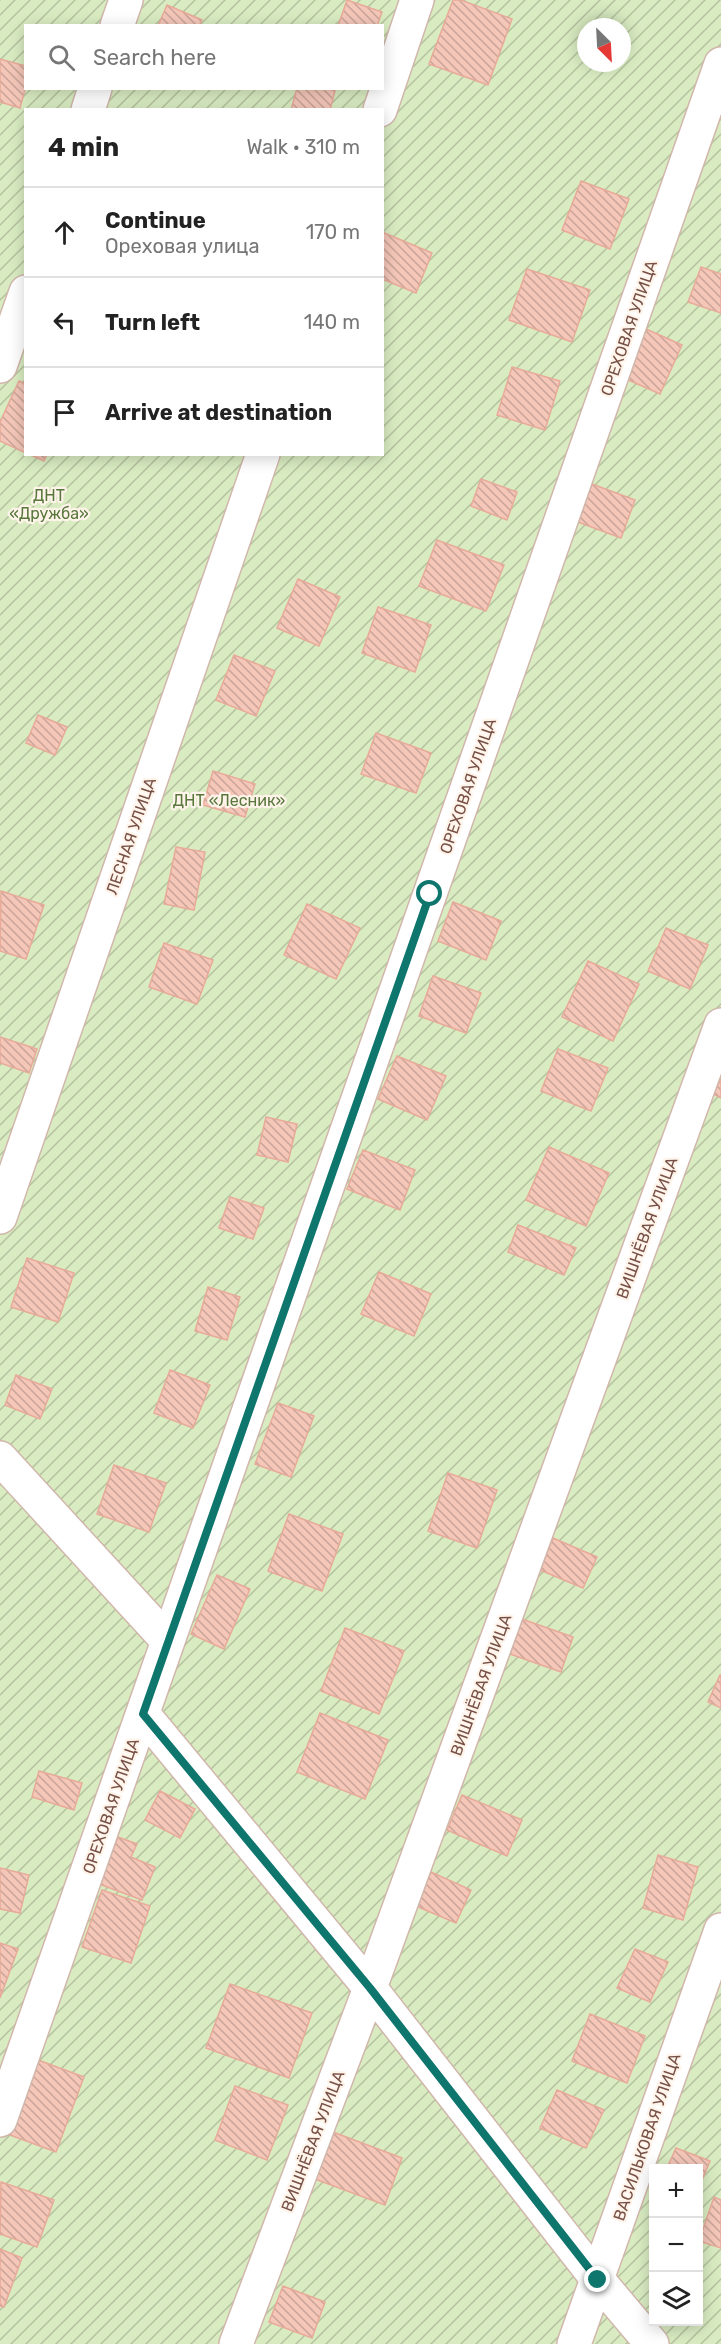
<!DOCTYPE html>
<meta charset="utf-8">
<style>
body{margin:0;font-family:Rubik,sans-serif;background:#f2f2f2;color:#222}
.controls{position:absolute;right:18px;bottom:18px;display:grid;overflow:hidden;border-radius:0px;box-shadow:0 3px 15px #0003}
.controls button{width:54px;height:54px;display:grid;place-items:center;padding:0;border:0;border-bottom:2px solid #e0e0e0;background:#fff;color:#222;font:30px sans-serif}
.compass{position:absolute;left:577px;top:18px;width:54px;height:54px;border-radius:50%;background:#fff;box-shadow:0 3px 15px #0003;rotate:156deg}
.stop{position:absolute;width:18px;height:18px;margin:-14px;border:4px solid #0f766e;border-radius:50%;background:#fff}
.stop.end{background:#0f766e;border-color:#fff;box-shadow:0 2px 6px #0008}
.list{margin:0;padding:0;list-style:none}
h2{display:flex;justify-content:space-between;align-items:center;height:78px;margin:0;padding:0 24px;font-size:26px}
h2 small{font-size:20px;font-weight:400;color:#767676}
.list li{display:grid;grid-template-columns:39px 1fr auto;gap:18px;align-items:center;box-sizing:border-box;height:90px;padding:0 24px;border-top:2px solid #e0e0e0}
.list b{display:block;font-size:22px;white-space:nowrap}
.list p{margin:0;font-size:20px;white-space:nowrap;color:#767676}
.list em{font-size:20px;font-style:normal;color:#767676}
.icon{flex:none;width:33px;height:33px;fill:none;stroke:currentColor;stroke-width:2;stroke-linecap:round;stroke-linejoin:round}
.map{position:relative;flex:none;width:721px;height:2344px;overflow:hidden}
.search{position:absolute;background:#fff;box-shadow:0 3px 15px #0003;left:24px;top:24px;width:360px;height:66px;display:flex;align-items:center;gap:15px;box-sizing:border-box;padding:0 21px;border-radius:0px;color:#767676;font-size:22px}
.panel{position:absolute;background:#fff;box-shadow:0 3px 15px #0003;left:24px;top:108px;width:360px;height:348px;border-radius:0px}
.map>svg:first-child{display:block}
.garden{fill:url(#garden-furrows);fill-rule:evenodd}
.building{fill:url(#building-back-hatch);stroke:#e8aa99;stroke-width:1.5}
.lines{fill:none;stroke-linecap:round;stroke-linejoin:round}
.minor-casing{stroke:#d1b7ab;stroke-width:36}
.minor{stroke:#fff;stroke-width:33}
.route{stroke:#0f766e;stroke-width:8}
.labels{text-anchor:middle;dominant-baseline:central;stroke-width:4.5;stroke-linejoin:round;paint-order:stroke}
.street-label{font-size:16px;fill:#775147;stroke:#fff4ea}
.park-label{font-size:16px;fill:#57773c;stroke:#fff4ea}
</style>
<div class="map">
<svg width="721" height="2344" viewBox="0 0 721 2344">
<defs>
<pattern id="garden-furrows" width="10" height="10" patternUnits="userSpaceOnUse" patternTransform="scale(1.5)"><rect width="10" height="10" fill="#d9ecc1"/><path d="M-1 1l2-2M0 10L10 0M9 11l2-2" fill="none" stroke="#b5c29f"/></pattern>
<pattern id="building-back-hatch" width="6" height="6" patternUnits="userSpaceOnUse" patternTransform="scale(1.5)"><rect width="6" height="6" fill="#f4c7b9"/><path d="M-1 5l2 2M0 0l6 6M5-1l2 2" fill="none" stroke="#caa498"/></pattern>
</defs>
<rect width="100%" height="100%" fill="#fdefe3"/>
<path class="garden" d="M0,0H721V2344H0ZM26,26H382V88H26ZM586,27H622V63H586ZM26,110H382V454H26ZM654,2168H698V2322H654Z"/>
<path class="building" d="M347,0L382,12L377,26H338Z
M453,0H461L512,19L488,85L429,64Z
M167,5L202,20L199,26H158Z
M0,59L26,66V86L20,108L0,102Z
M297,88H327L335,91L330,110H291Z
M581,181L629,199L610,249L562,230Z
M382,232L432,253L416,293L382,279Z
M701,267L721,274V313L688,302Z
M527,269L590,290L572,342L509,320Z
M646,329L682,345L660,394L624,378Z
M512,367L560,381L545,430L497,415Z
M19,381L26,384V453L0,441V422Z
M29,454H47L44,461Z
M481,479L517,492L507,520L471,506Z
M592,484L635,500L621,538L578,522Z
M437,540L504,565L486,611L419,586Z
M298,579L340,597L319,646L277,628Z
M378,607L431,625L415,672L362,653Z
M234,655L275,671L256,716L216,700Z
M38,715L67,727L55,755L26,743Z
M376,733L431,753L416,793L361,774Z
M213,771L255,784L245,817L203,805Z
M176,847L205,852L194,910L164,904Z
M1,891L44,905L26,959L0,951Z
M453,902L501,921L486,960L438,941Z
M307,904L360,928L336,979L284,955Z
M666,928L708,945L690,989L648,971Z
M164,943L213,960L197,1004L149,987Z
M588,961L639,984L613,1041L562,1017Z
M433,976L481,993L466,1033L419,1016Z
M0,1037L37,1049L29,1073L0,1063Z
M558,1049L608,1068L591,1111L541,1091Z
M397,1056L446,1076L427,1120L378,1099Z
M721,1079V1098L713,1094Z
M266,1117L297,1124L288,1162L257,1155Z
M549,1147L609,1173L586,1226L526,1200Z
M363,1150L415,1170L400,1210L347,1189Z
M230,1197L264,1208L253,1239L219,1228Z
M518,1225L576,1248L564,1275L508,1252Z
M27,1258L74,1273L58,1322L11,1307Z
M379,1272L431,1294L414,1336L361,1314Z
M208,1287L240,1297L227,1340L195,1331Z
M170,1370L210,1385L193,1428L154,1413Z
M16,1375L52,1389L40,1419L5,1405Z
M278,1403L314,1416L291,1477L255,1464Z
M114,1465L166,1483L149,1532L97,1514Z
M448,1473L497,1490L477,1548L428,1531Z
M289,1514L343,1534L322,1591L268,1571Z
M553,1538L597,1557L583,1588L540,1570Z
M217,1575L250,1589L224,1649L191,1634Z
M522,1619L573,1637L561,1672L510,1654Z
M345,1628L404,1651L379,1714L321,1691Z
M720,1675H721V1708L708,1702Z
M320,1713L388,1740L365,1799L297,1772Z
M39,1771L82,1783L74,1810L32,1797Z
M160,1791L195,1809L180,1838L145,1820Z
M462,1795L522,1820L507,1856L447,1830Z
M118,1837L137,1844L131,1857L155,1867L142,1900L99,1884Z
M658,1855L698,1867L683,1920L643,1908Z
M0,1868L29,1875L20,1913L0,1909Z
M431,1872L471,1890L456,1923L416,1906Z
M102,1890L150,1906L131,1963L82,1947Z
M0,1943L18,1949L0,1998Z
M635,1949L668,1962L650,2002L617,1988Z
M230,1984L312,2013L289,2078L206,2048Z
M590,2014L645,2036L627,2083L572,2061Z
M38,2060L84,2077L56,2152L10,2135Z
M235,2086L288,2105L267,2160L215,2140Z
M557,2090L604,2110L586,2148L540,2128Z
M333,2132L402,2158L385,2205L315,2179Z
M676,2148L710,2161L698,2190V2168H667Z
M1,2182L54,2200L37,2247L0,2234Z
M714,2197L721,2200V2248L699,2241Z
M0,2249L22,2258L4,2307L0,2306Z
M283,2286L325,2302L312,2338L269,2322Z"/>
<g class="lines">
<defs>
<path id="minor" d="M117,26L126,0
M88,110L95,88
M380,110L417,0
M0,366L26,292
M0,1217L263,454
M0,1458L168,1641
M143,1714L370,1988L598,2280L652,2344
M0,2120L721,64
M236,2344L370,1988L721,1025
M574,2344L721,1930"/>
</defs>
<use href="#minor" class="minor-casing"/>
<use href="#minor" class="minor"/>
</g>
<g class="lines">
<path class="route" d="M430,894L143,1714L370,1988L598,2280"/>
</g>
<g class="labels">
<g class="street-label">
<text transform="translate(629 328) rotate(-71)">ОРЕХОВАЯ УЛИЦА</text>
<text transform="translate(468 786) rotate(-71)">ОРЕХОВАЯ УЛИЦА</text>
<text transform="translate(131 836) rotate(-71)">ЛЕСНАЯ УЛИЦА</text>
<text transform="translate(647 1228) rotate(-70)">ВИШНЁВАЯ УЛИЦА</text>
<text transform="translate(481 1685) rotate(-70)">ВИШНЁВАЯ УЛИЦА</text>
<text transform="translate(111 1806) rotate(-71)">ОРЕХОВАЯ УЛИЦА</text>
<text transform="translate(647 2137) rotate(-71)">ВАСИЛЬКОВАЯ УЛИЦА</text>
<text transform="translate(313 2141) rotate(-69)">ВИШНЁВАЯ УЛИЦА</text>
</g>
<g class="park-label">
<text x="49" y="495">ДНТ<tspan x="49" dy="18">«Дружба»</tspan></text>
<text x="229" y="800">ДНТ «Лесник»</text>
</g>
</g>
</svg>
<div class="controls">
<button>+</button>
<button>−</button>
<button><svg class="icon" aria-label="layers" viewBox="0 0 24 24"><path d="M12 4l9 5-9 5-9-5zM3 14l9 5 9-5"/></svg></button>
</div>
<svg class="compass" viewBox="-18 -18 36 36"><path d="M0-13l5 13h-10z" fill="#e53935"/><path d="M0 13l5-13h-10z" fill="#767676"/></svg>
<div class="stop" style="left:430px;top:894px"></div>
<div class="stop end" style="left:598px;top:2280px"></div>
<div class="search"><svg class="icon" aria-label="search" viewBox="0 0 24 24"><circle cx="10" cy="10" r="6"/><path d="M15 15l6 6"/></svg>Search here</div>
<section class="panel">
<h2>4 min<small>Walk · 310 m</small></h2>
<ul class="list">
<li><svg class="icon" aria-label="ahead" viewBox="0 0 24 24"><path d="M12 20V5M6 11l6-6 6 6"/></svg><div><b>Continue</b><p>Ореховая улица</p></div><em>170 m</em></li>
<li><svg class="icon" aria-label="left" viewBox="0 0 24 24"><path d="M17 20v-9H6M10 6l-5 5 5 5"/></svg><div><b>Turn left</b></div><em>140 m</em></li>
<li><svg class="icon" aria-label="arrive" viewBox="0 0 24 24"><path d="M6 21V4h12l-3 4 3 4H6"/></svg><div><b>Arrive at destination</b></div></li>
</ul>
</section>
</div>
